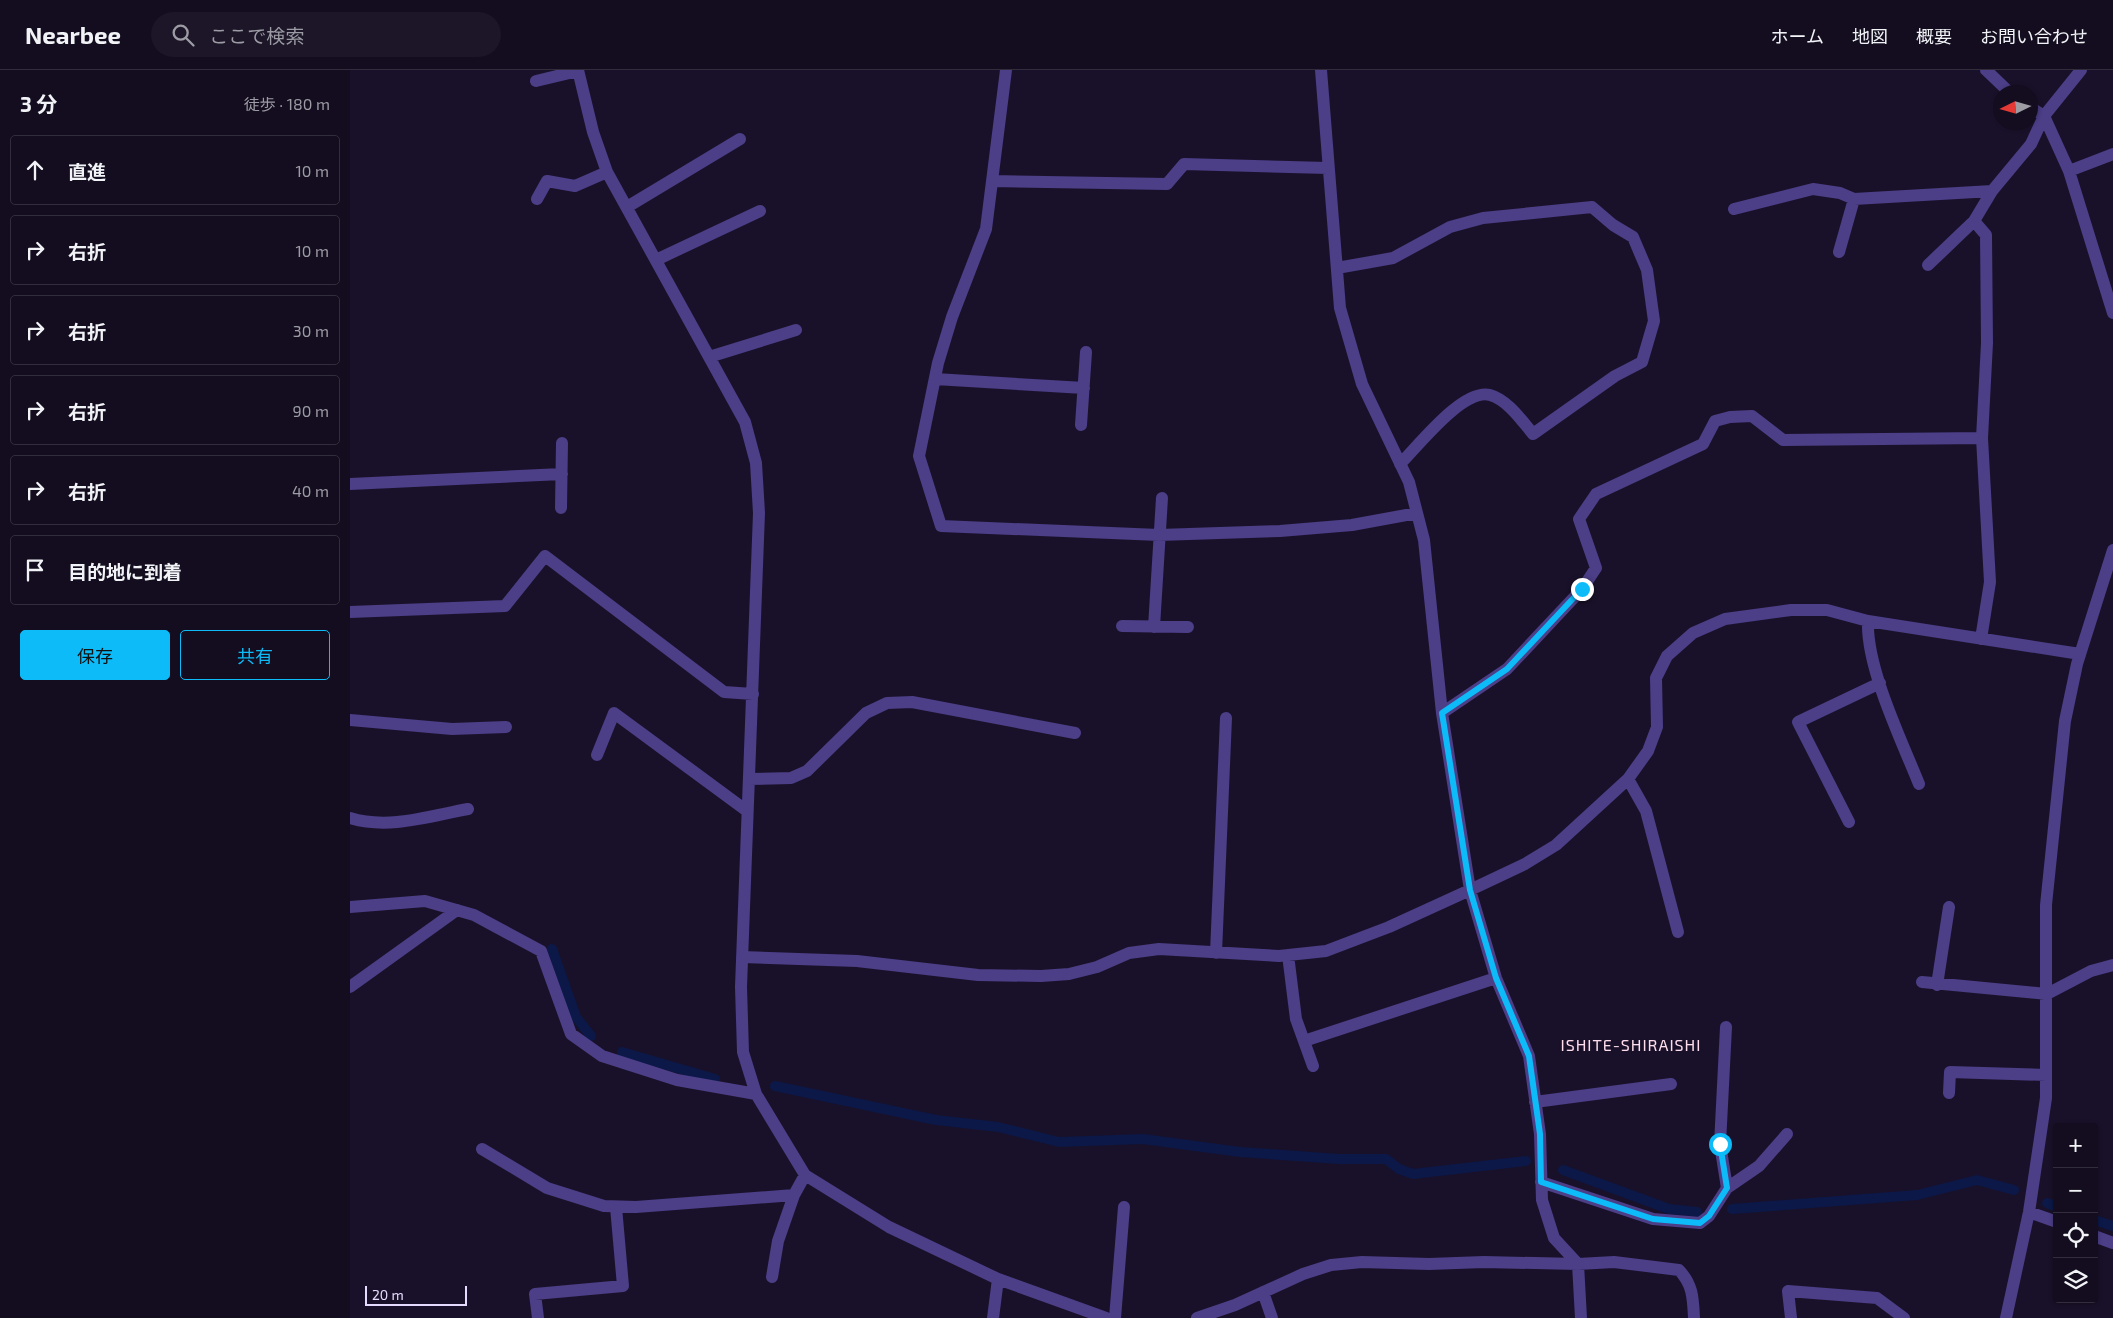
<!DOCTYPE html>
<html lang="ja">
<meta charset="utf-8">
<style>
body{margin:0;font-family:"Exo 2","Noto Sans JP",sans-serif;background:#1c1628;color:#f1f3f6}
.controls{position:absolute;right:15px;bottom:15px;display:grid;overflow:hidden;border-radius:5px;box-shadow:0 1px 4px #0004}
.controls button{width:45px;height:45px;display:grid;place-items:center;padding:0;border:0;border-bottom:1px solid #322d3d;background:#130d1f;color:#f1f3f6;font:25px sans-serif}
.compass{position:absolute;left:1643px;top:15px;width:45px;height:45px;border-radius:50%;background:#130d1f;box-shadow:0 1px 4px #0004;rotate:265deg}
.scale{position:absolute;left:15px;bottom:12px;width:102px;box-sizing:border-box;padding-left:5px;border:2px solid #e4dbfe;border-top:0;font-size:14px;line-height:18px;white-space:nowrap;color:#e4dbfe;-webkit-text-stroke:4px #191129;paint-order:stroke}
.stop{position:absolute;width:15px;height:15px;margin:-11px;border:4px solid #0cbbf8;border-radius:50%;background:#fff}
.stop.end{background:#0cbbf8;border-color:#fff;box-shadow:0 1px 5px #0008}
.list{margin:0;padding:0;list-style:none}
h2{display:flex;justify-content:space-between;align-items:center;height:65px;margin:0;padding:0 20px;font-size:21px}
h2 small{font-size:16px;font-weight:400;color:#9d9ca4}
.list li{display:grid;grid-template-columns:32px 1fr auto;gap:15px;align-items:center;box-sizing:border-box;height:70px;margin:0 10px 10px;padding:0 10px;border:1px solid #322d3d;border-radius:5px}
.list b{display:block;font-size:19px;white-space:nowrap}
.list em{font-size:16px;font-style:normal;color:#9d9ca4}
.actions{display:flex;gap:10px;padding:15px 20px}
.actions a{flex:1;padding:11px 0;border:1px solid #0cbbf8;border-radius:5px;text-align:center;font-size:18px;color:#0cbbf8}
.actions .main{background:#0cbbf8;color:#111}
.icon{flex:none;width:28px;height:28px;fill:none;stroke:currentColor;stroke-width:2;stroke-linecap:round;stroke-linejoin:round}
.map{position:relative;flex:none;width:1763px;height:1248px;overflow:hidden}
header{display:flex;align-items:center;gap:30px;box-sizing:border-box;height:70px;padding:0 25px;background:#130d1f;border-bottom:1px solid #322d3d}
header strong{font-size:24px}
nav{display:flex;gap:28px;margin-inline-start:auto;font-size:18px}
.search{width:350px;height:45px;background:#1c1628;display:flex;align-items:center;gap:12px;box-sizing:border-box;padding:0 18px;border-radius:28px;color:#9d9ca4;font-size:19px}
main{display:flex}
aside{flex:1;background:#130d1f}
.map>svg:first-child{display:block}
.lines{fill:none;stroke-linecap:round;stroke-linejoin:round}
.stream{stroke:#0c1847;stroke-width:10}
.minor{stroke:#4c3e87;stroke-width:12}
.route{stroke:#0cbbf8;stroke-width:6}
.labels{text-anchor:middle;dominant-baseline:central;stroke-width:4;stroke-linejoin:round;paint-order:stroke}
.quarter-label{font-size:16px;letter-spacing:1px;fill:#feddec;stroke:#191129}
</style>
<header>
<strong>Nearbee</strong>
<div class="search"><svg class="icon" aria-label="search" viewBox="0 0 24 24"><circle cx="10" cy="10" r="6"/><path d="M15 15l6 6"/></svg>ここで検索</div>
<nav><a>ホーム</a><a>地図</a><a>概要</a><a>お問い合わせ</a></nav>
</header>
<main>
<aside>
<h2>3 分<small>徒歩 · 180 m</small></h2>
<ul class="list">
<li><svg class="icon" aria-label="ahead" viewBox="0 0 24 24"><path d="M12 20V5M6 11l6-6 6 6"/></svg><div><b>直進</b></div><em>10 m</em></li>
<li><svg class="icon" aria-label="right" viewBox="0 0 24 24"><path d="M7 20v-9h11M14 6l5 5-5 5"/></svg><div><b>右折</b></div><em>10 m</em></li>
<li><svg class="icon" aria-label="right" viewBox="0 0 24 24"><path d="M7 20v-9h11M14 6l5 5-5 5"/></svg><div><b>右折</b></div><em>30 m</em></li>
<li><svg class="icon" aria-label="right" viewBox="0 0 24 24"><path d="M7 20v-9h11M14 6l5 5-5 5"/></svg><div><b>右折</b></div><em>90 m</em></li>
<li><svg class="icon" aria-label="right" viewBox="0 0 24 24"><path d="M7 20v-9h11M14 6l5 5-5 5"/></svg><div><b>右折</b></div><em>40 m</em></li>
<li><svg class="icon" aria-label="arrive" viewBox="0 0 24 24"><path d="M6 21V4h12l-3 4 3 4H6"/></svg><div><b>目的地に到着</b></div></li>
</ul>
<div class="actions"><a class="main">保存</a><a>共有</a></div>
</aside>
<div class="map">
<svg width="1763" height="1248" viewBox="0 0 1763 1248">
<rect width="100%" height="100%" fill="#191129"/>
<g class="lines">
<path class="stream" d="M202,879L226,947L241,966
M272,982L365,1009
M425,1016L586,1050L648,1057L709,1072L793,1069L890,1082L989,1089H1036L1049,1099L1063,1104L1176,1091
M1213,1100L1319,1139L1347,1142
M1697,1133L1707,1137
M1382,1139L1567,1125L1627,1110L1664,1120
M1744,1150L1763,1156"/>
<path class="minor" d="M228,0L243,62L257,102L395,352L406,393L409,443L391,917L393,982L406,1024L455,1105L539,1157L648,1209L643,1248
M656,0L636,159L602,247L588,293L569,386L591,456L809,465L930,461L1002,455L1067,443
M971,0L990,238L1012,314L1059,412L1074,470L1092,643L1120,820L1146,908L1179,986L1190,1064L1192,1130L1204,1168L1228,1194L1231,1248
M1636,0L1659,22
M186,11L228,1
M1680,37L1694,46L1719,101L1763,243
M1719,101L1763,84
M643,111L817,114L834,94L978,98
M187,129L197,111L225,116L257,102
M277,137L390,69
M1384,139L1463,119L1490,123L1504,129L1642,121L1681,74L1694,46L1731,0
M1624,151L1636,165L1637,273L1632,368L1640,512L1631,569
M1489,182L1504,129
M306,190L410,141
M1578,195L1624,151L1642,121
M987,198L1043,188L1100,157L1133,148L1242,137L1263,155L1283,167L1297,200L1304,251L1292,292L1265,306L1183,364C1172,351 1158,330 1140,325C1113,318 1069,375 1050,394
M359,287L446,260
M585,309L734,318
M731,355L736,282
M0,414L212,404
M211,438L212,373
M0,542L155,536L195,486L374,622L403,624
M1518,551C1516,597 1551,669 1569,714
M772,556L838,557
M804,557L812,428
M1092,643L1157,599L1232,519L1246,498L1229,449L1246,424L1353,374L1365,351L1380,347L1402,346L1433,370L1632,368
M0,650L102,659L156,657
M247,685L264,643L397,741
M399,709L441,708L457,701L516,643L537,633L562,632L725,663
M1278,709L1296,741L1328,862
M0,748C38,760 80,746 118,739
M1499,752L1448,652L1530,613
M0,837L75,831L124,845L191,881L221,964L252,986L327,1010L406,1024
M866,883L876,648
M938,885L946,949L963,996
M392,887L507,891L628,905L691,906L719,904L747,897L779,883L809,879L929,886L976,881L1039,857L1120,820L1175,794L1206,775L1278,709L1298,681L1307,657L1306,608L1317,586L1343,563L1375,549L1441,540H1477L1518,551L1730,584
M1572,912L1697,924L1741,901L1763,895
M1587,915L1599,837
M0,917L107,840
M954,971L1146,908
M1599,1023L1600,1002L1696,1005
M1185,1032L1321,1014
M132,1079L197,1118L254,1136L286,1137L444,1125L455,1105
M1191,1112L1303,1149L1350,1153L1359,1146L1377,1118L1370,1074L1376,957
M1377,1118L1409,1096L1437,1064
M1679,1142L1707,1152
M1744,1166L1763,1173
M422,1207L428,1171L444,1125
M648,1209L756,1248
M913,1222L922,1248
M188,1248L185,1224L273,1216L266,1137
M765,1248L774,1137
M847,1248L885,1235L953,1204L981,1195L1012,1192L1079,1194L1134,1192L1228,1194L1264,1192L1329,1200C1343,1215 1343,1228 1344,1248
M1441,1248L1438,1221L1527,1228L1554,1248
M1656,1248L1679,1142L1696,1028V835L1715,651L1727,594L1763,480"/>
</g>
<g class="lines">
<path class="route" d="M1232,519L1157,599L1092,643L1120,820L1146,908L1179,986L1190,1064L1191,1112L1303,1149L1350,1153L1359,1146L1377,1118L1370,1074"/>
</g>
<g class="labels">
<g class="quarter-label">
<text x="1281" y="974">ISHITE-SHIRAISHI</text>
</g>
</g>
</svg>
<div class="controls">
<button>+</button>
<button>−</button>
<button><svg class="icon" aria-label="locate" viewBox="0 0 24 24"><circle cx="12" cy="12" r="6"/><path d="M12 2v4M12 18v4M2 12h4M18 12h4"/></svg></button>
<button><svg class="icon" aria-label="layers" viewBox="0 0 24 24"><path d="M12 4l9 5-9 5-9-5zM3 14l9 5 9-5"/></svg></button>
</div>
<svg class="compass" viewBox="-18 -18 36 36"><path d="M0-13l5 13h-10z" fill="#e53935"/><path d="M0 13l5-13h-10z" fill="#9d9ca4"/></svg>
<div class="scale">20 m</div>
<div class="stop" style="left:1370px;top:1074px"></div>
<div class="stop end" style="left:1232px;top:519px"></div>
</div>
</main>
